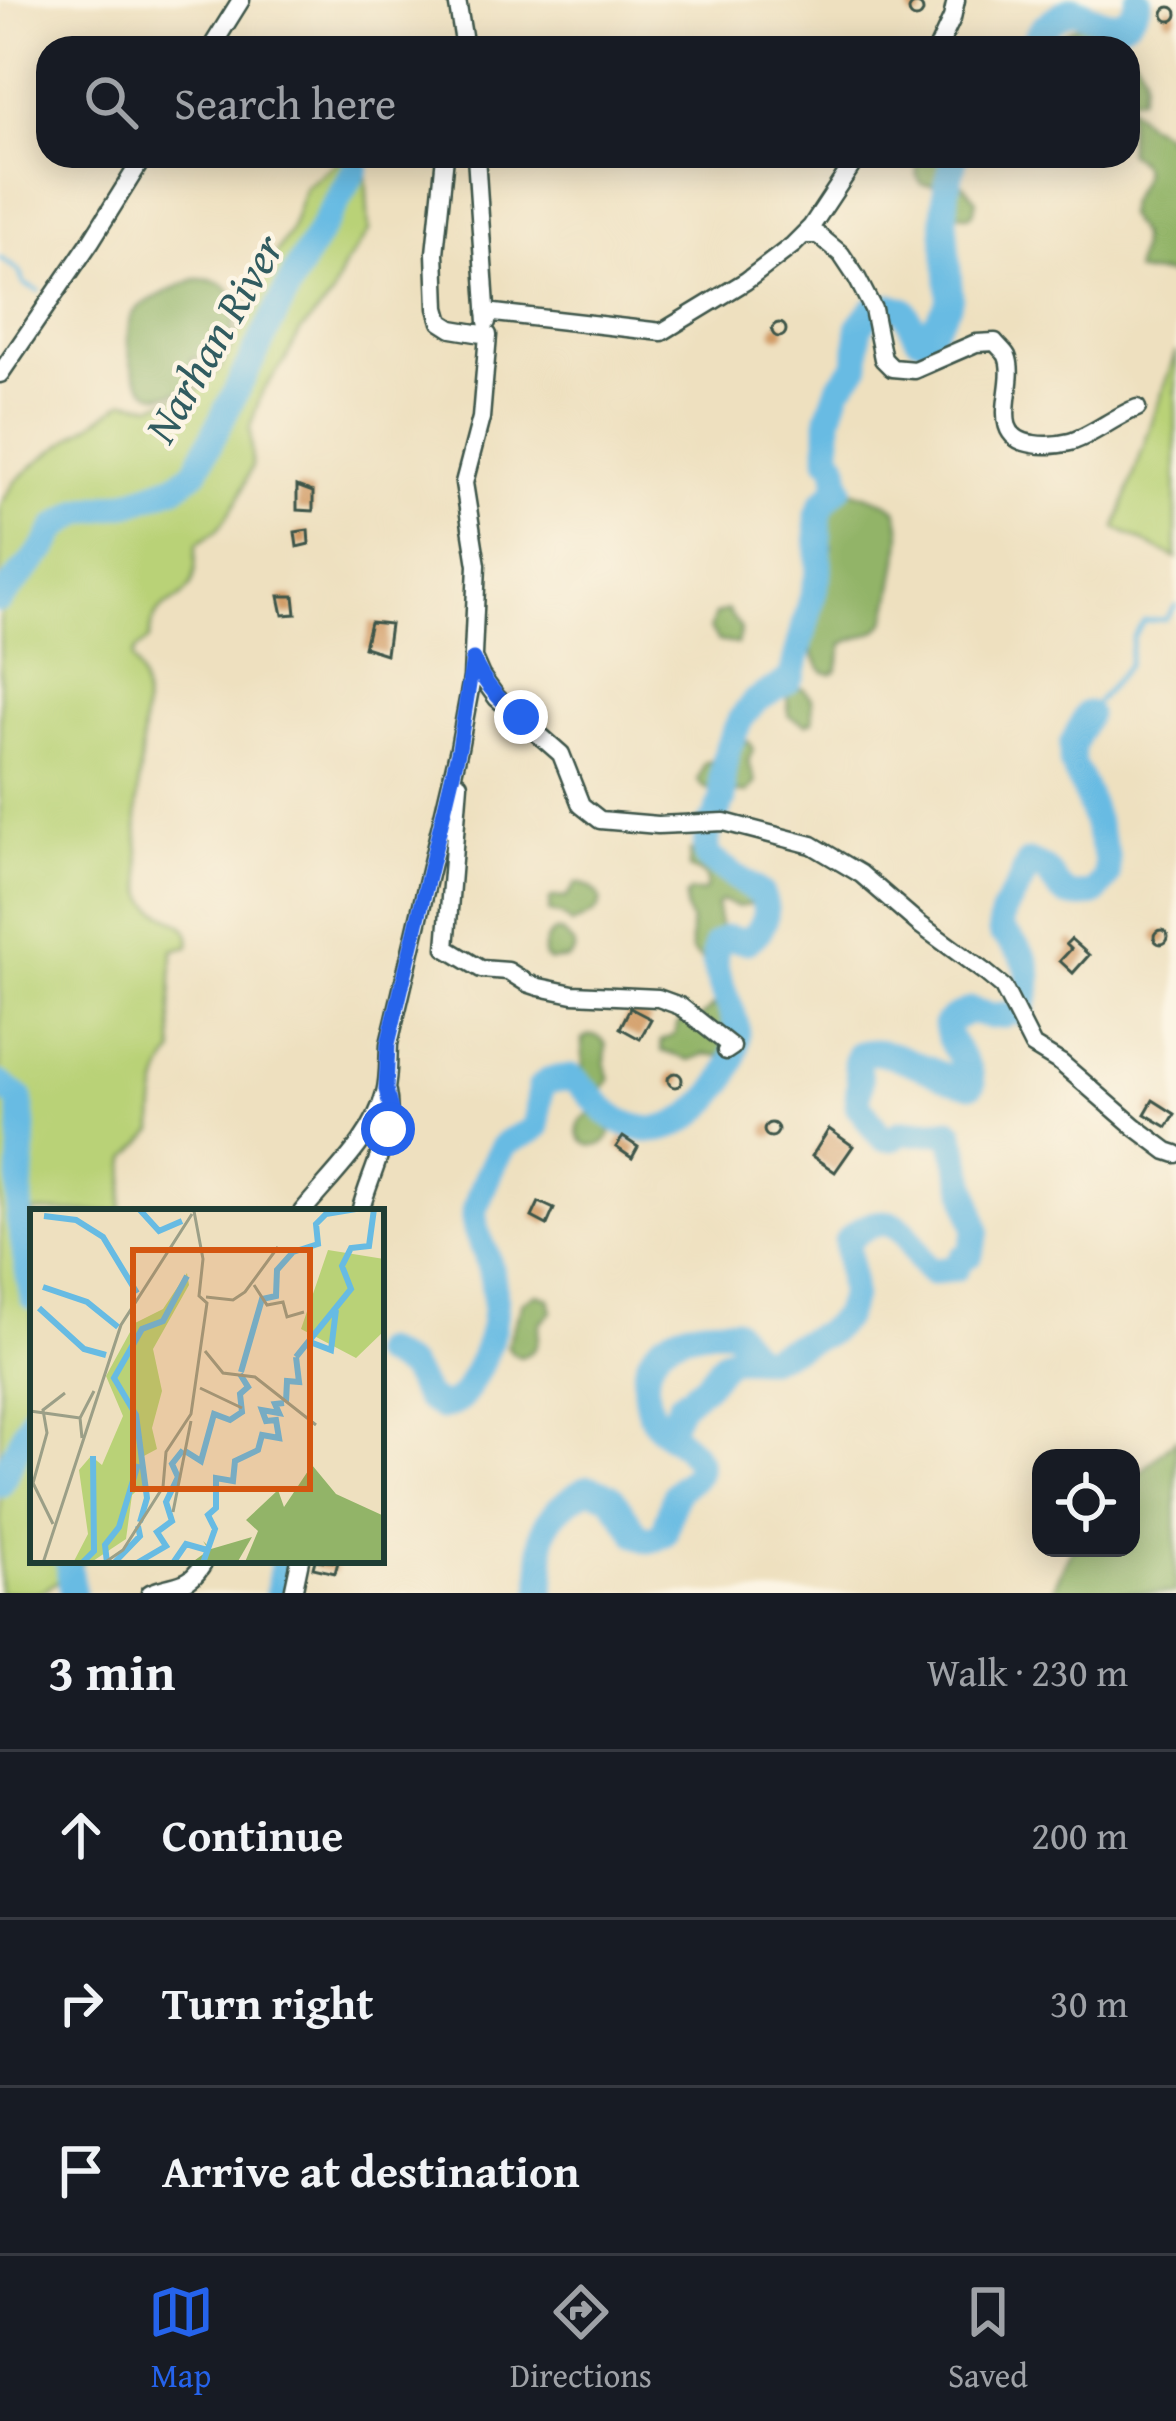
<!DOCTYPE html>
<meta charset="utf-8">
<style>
body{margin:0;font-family:"Gentium Book Plus",serif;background:#242831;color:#f1f3f6}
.controls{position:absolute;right:36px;bottom:36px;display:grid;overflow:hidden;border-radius:24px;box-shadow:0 6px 30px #0003}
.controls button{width:108px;height:108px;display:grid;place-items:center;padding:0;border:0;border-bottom:3px solid #363941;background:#171b24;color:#f1f3f6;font:60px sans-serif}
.stop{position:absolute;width:36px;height:36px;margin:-27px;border:9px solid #2563eb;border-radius:50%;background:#fff}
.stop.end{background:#2563eb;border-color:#fff;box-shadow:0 3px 12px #0008}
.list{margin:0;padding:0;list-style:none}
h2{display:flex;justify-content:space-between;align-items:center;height:156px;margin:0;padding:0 48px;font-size:51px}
h2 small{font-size:39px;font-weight:400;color:#9ea1a6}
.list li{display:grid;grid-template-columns:78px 1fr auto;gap:36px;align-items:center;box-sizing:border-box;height:168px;padding:0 48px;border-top:3px solid #363941}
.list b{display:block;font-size:45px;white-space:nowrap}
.list em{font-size:39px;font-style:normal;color:#9ea1a6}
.icon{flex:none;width:66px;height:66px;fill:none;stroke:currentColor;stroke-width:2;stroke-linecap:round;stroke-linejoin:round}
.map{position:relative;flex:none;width:1176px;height:1593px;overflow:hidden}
.search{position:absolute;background:#171b24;box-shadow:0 6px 30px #0003;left:36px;right:36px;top:36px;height:132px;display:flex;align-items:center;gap:30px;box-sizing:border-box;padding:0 42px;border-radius:36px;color:#9ea1a6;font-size:45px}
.sheet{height:660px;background:#171b24}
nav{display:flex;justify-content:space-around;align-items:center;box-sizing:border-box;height:168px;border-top:3px solid #363941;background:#171b24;font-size:33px;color:#9ea1a6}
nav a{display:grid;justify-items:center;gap:6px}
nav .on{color:#2563eb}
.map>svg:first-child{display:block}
.green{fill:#b9d277;stroke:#6c8856;stroke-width:3}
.forest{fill:#92b468;stroke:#58784e;stroke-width:3}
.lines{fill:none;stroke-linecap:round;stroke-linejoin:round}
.stream{stroke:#67bbe3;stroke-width:4.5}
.river{stroke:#67bbe3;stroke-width:27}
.building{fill:#d29c66}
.street-casing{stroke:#3e5549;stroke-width:21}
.street{stroke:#fff;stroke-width:16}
.route{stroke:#2563eb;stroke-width:15}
.labels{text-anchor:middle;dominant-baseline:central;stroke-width:9;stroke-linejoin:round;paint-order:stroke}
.water-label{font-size:45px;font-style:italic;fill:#315c60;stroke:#fcf5e5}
.inset-river{fill:none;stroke:#67bbe3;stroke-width:6}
.inset-road{fill:none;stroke:#9b9f87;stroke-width:3}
.view{fill:#d45610;fill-opacity:0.15;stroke:#d45610;stroke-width:6}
.inset-edge{fill:none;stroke:#1f3d34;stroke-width:6}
</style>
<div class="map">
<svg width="1176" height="1593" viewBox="0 0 1176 1593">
<rect width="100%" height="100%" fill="#fcf5e5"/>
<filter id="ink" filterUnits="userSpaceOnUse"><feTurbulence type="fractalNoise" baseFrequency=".00833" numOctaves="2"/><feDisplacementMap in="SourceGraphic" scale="24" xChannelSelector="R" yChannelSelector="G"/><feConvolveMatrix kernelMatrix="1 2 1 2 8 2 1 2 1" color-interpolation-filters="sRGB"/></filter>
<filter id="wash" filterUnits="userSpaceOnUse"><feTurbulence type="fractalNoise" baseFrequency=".004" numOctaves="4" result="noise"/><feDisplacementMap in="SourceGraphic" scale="48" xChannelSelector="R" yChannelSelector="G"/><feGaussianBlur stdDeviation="2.7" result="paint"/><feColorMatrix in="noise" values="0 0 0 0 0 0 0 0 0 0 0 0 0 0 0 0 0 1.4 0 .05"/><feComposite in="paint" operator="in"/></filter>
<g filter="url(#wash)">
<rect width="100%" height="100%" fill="#eee0bf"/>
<path class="green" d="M345,156L365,157L369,231L343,268L331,298L300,332L284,362L262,392L250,427L252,466L238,500L218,530L197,544C194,557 198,572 191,585C177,609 153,597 149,640L135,651L132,659C150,689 144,706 142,739C141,760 139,782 137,803C136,832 139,858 143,887C148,925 194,911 189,946L173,950L171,1007L174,1053C156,1072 154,1106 154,1131L127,1159L121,1212H33V1560H84L80,1568L39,1593H0V506L15,482L40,460L125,401L152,405L198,390L221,367L273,258L290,232L305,187Z
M1176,351V558L1116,528Z"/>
<path class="forest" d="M1080,25C1106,28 1111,28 1127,48H1049L1071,29Z
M1128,49C1146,70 1147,71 1140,97L1128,98Z
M1128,105L1147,124L1163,132L1176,149V277C1163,271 1148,276 1135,271C1135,259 1144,244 1138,232C1133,222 1129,225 1127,214C1124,191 1163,173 1128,153Z
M917,156H949L940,185L922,184L917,176Z
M958,183L964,185L977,200L973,213L968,216L955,213L952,204L955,186Z
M196,279C249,279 239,318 224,353L191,359L195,386C186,389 167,396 157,395C130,390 119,329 136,310C141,303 185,283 196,279Z
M840,486L888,503L896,509C899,518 901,527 901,537C900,548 889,617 885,622C874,637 857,636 843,644L837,670L832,674L824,672C804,649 804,608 817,581C822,569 829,560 832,546C827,537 818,536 812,526L829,490Z
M727,610L741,629L737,644L718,641L710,629L715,615Z
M796,688L804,689L812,698L813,721L806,724L789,716L787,696Z
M746,741L749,742L753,750L748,761L756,782L747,793C732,793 706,795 698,781L704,763L711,761L730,764L734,746Z
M690,851C717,852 769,867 751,904L738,907L721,901L717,905C717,925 731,948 720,966L707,965L691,950V922L686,911V896L690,892H702L706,889L707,880L703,874L689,868Z
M577,883C589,885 608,895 597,910C593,916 578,921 571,924L563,916L549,912L550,900L553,897L566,898Z
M555,932H561L574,945V952L568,959L550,961L545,958C542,948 545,937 555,932Z
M713,1006L725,1010C732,1022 732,1034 732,1047L722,1056L705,1054L690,1060L662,1051L661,1041L674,1035L678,1023L684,1020L696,1022Z
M594,1035L602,1039L606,1045L605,1064L610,1080L601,1091L577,1092L574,1089L583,1066L582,1040L587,1036Z
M578 1130a16 16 0 1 1 32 0a16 16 0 1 1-32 0Z
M537,1294L549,1298L552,1312L540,1322C536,1341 542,1350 520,1357L512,1353L507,1345L523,1301Z
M1176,1439V1593H1051L1072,1548H1131V1481Z"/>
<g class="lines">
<path class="stream" d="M0,258L19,271L24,284L39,291
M1087,714L1128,665L1133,637L1144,621L1166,619L1176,605"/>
<path class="river" d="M1031,48C1038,29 1053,17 1073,9C1099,19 1125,39 1139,0
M0,599L45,548L57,527L81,512L131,502L175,486L195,472L299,267L356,168
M718,810L723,799L722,776L728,747L740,720L755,701L788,681L792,675L819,571L818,515L823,503L840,486C835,477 839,470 834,461L829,458V416L839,387L857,365L859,327L873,309L892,306L904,310L918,336L923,338L928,336L948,305L950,296L944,219L946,191L955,156
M1021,1013C1036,974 1031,958 1001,932C999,909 1011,902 1020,883C1024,877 1025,869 1029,863C1064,869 1046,906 1095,893L1107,876V859L1087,796L1072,763V745L1087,714
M0,1084L20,1099L23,1126L19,1219L33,1297
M381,1353L409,1368L426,1397L441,1407C467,1401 465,1390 477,1370C498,1331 500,1296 486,1254C480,1239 472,1228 475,1210C478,1198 497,1150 506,1144C516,1136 528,1135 537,1126L540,1088L550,1080L572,1077C598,1099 607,1123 645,1129C689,1137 741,1074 737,1032C734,1000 707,977 717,944L727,938L747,941C765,929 770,914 761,894L707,857L706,846L710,824
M674,1438C655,1426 648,1413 646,1391C640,1337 691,1326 734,1330L755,1358
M0,1484L33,1415
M68,1560L73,1593
M278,1593L284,1560
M542,1593C544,1576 542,1561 542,1545C541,1518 568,1499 589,1488L611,1496L637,1534L648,1540L664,1534C668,1522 670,1507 675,1495C681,1481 708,1478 695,1457C687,1445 675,1442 669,1428L680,1404L705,1385L724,1362L733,1357L768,1358L830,1331L844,1317L852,1295L847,1241C858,1231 868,1223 883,1223C912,1223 912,1256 931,1272L956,1268L962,1258L970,1254L977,1231L951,1131L901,1133L893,1138H883C872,1128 868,1115 857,1105L860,1082L856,1063L859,1054C894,1043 937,1081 972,1084C971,1062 949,1049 946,1025L952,1019L970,1010L990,1016L1004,1015"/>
</g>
<g id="blocks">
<path class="building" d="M909 11a7 7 0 1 1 14 0a7 7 0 1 1-14 0Z
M1163 14a7 7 0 1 1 14 0a7 7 0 1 1-14 0Z
M772 330a7 7 0 1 1 14 0a7 7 0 1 1-14 0Z
M297,486L313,492V511L297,510Z
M308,530L309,544L297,547L295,532Z
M279,596H294L296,614L283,615Z
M370,622L390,624L386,654L364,647Z
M1154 937a7 7 0 1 1 14 0a7 7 0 1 1-14 0Z
M1071,939L1089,955L1073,973L1060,961L1071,949L1066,944Z
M630,1008L651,1019L640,1039L620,1028Z
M668 1080a7 7 0 1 1 14 0a7 7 0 1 1-14 0Z
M1153,1100L1175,1114L1167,1127L1145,1114Z
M764 1130a7 7 0 1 1 14 0a7 7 0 1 1-14 0Z
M829,1129L853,1146L835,1172L812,1156Z
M623,1137L638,1147L632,1158L616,1147Z
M539,1202L554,1209L547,1225L532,1217Z
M315,1560L338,1562L335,1573L313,1568Z"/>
</g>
</g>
<g filter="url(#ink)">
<use href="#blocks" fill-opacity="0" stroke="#3e5549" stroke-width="3"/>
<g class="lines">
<defs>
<path id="street" d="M457,0L465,48
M211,48L241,0
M938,48L952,18L956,0
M476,156L487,322
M803,235H818L841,254L857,278L873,309L883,359L892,368L914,370L976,343L995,342C998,346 1005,352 1007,356C1019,384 984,437 1033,444C1045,446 1058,445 1070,442C1090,437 1115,416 1137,408
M486,312L662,332L746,281L793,245L811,227L858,156
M0,374L91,241L144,156
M474,660L481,676L497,698L561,754L581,805L600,820L658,825L724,822L812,845L861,874L919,924L986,973L1003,987L1033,1046L1061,1063L1135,1127L1167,1151L1176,1154
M459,784L446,948L481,969L508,971L527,983L539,987L573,994L658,998L680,1006L732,1047L726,1051
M302,1212C331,1176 373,1139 385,1093C389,1078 388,1060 389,1044L459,748L472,678L477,565L464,483L481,418L488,335L452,329L441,322L437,308L435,253L445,156
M360,1212C370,1173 395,1132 387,1092
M150,1593C176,1582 190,1590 205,1560
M293,1593L300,1560"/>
</defs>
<use href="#street" class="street-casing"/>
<use href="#street" class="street"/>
</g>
</g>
<g class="lines" filter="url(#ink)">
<path class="route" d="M388,1129L391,1110L386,1089L388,1044L459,748L473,659C485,685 499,700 521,717"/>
</g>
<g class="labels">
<g class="water-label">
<text transform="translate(213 338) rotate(-60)">Narhan River</text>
</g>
</g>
<g transform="translate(30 1209)">
<rect width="354" height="354" fill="#eee0bf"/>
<path d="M298,41L354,50V122L326,149L271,120ZM157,64L159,76L123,140L132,182L122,219L127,240L112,248L117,273L102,286L96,330L60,354H43L58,325L49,261L61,247L72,256L93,207L76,167L105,114L133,100Z" fill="#b9d277"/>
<path d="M282,256L306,285L354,307V354L215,353L228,322L216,311L248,281L254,298ZM222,328L207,354H161L179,341L173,332L181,340Z" fill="#92b468"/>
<path class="inset-river" d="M109,0L129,22L152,12M14,7L46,11L73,28L107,84M13,78L57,93L88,118M9,99L54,140L76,146M280,133L301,141L306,101M266,148L321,80L312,57L321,39L339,37L344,0M211,163L232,90L246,87L247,61L263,43L288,35L286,15L296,5L326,0M256,193L257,172L269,173L266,148M155,242L171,252L184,205L200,211L212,203L210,185L218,178L210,165M110,313L117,289L106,206L84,169L112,120L133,112L157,67M52,354L64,342L63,247M77,354L75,336L89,318L108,255M84,354L110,327L108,317M107,354L136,337L127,323L142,312L136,293L148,268L142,255L153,241M143,354L156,335L177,341M173,354L185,320L178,306L186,299V269L203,272L205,252L228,241L232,226L249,229L246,211L236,212L232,201L249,204L245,195L254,194"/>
<path class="inset-road" d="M224,76L237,96L253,93L257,108L274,103M176,88L203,91L215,83L248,38M175,142L193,164L225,168L286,216M170,179L212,199M0,202L50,209M52,229L50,209L64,182M143,303L161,212M23,315L3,274L17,224L13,201L35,184M13,354L91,116L162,5M74,354L93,341L133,278L136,243L161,205L177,94L169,87L173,50L164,2"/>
<path class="view" d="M103,41H280V280H103Z"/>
<rect width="354" height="354" class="inset-edge"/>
</g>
</svg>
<div class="controls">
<button><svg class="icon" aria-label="locate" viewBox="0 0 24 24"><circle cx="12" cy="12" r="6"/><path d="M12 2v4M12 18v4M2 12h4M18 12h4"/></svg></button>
</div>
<div class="stop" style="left:388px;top:1129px"></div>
<div class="stop end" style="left:521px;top:717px"></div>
<div class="search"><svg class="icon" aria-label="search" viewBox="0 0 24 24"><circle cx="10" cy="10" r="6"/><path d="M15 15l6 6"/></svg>Search here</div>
</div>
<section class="sheet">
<h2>3 min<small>Walk · 230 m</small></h2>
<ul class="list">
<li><svg class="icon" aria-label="ahead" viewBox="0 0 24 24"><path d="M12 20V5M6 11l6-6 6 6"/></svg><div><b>Continue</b></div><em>200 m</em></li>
<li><svg class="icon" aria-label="right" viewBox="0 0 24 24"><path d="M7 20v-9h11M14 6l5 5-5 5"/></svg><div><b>Turn right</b></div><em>30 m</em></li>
<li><svg class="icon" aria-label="arrive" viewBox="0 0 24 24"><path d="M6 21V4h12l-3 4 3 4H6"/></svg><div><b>Arrive at destination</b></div></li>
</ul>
</section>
<nav>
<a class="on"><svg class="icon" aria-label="map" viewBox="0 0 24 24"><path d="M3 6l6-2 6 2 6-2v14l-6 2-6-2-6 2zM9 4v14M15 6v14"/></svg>Map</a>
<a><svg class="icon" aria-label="directions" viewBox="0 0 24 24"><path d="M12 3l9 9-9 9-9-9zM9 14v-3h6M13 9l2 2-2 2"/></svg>Directions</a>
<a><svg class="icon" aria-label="saved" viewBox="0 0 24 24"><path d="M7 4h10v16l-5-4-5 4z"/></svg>Saved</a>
</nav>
